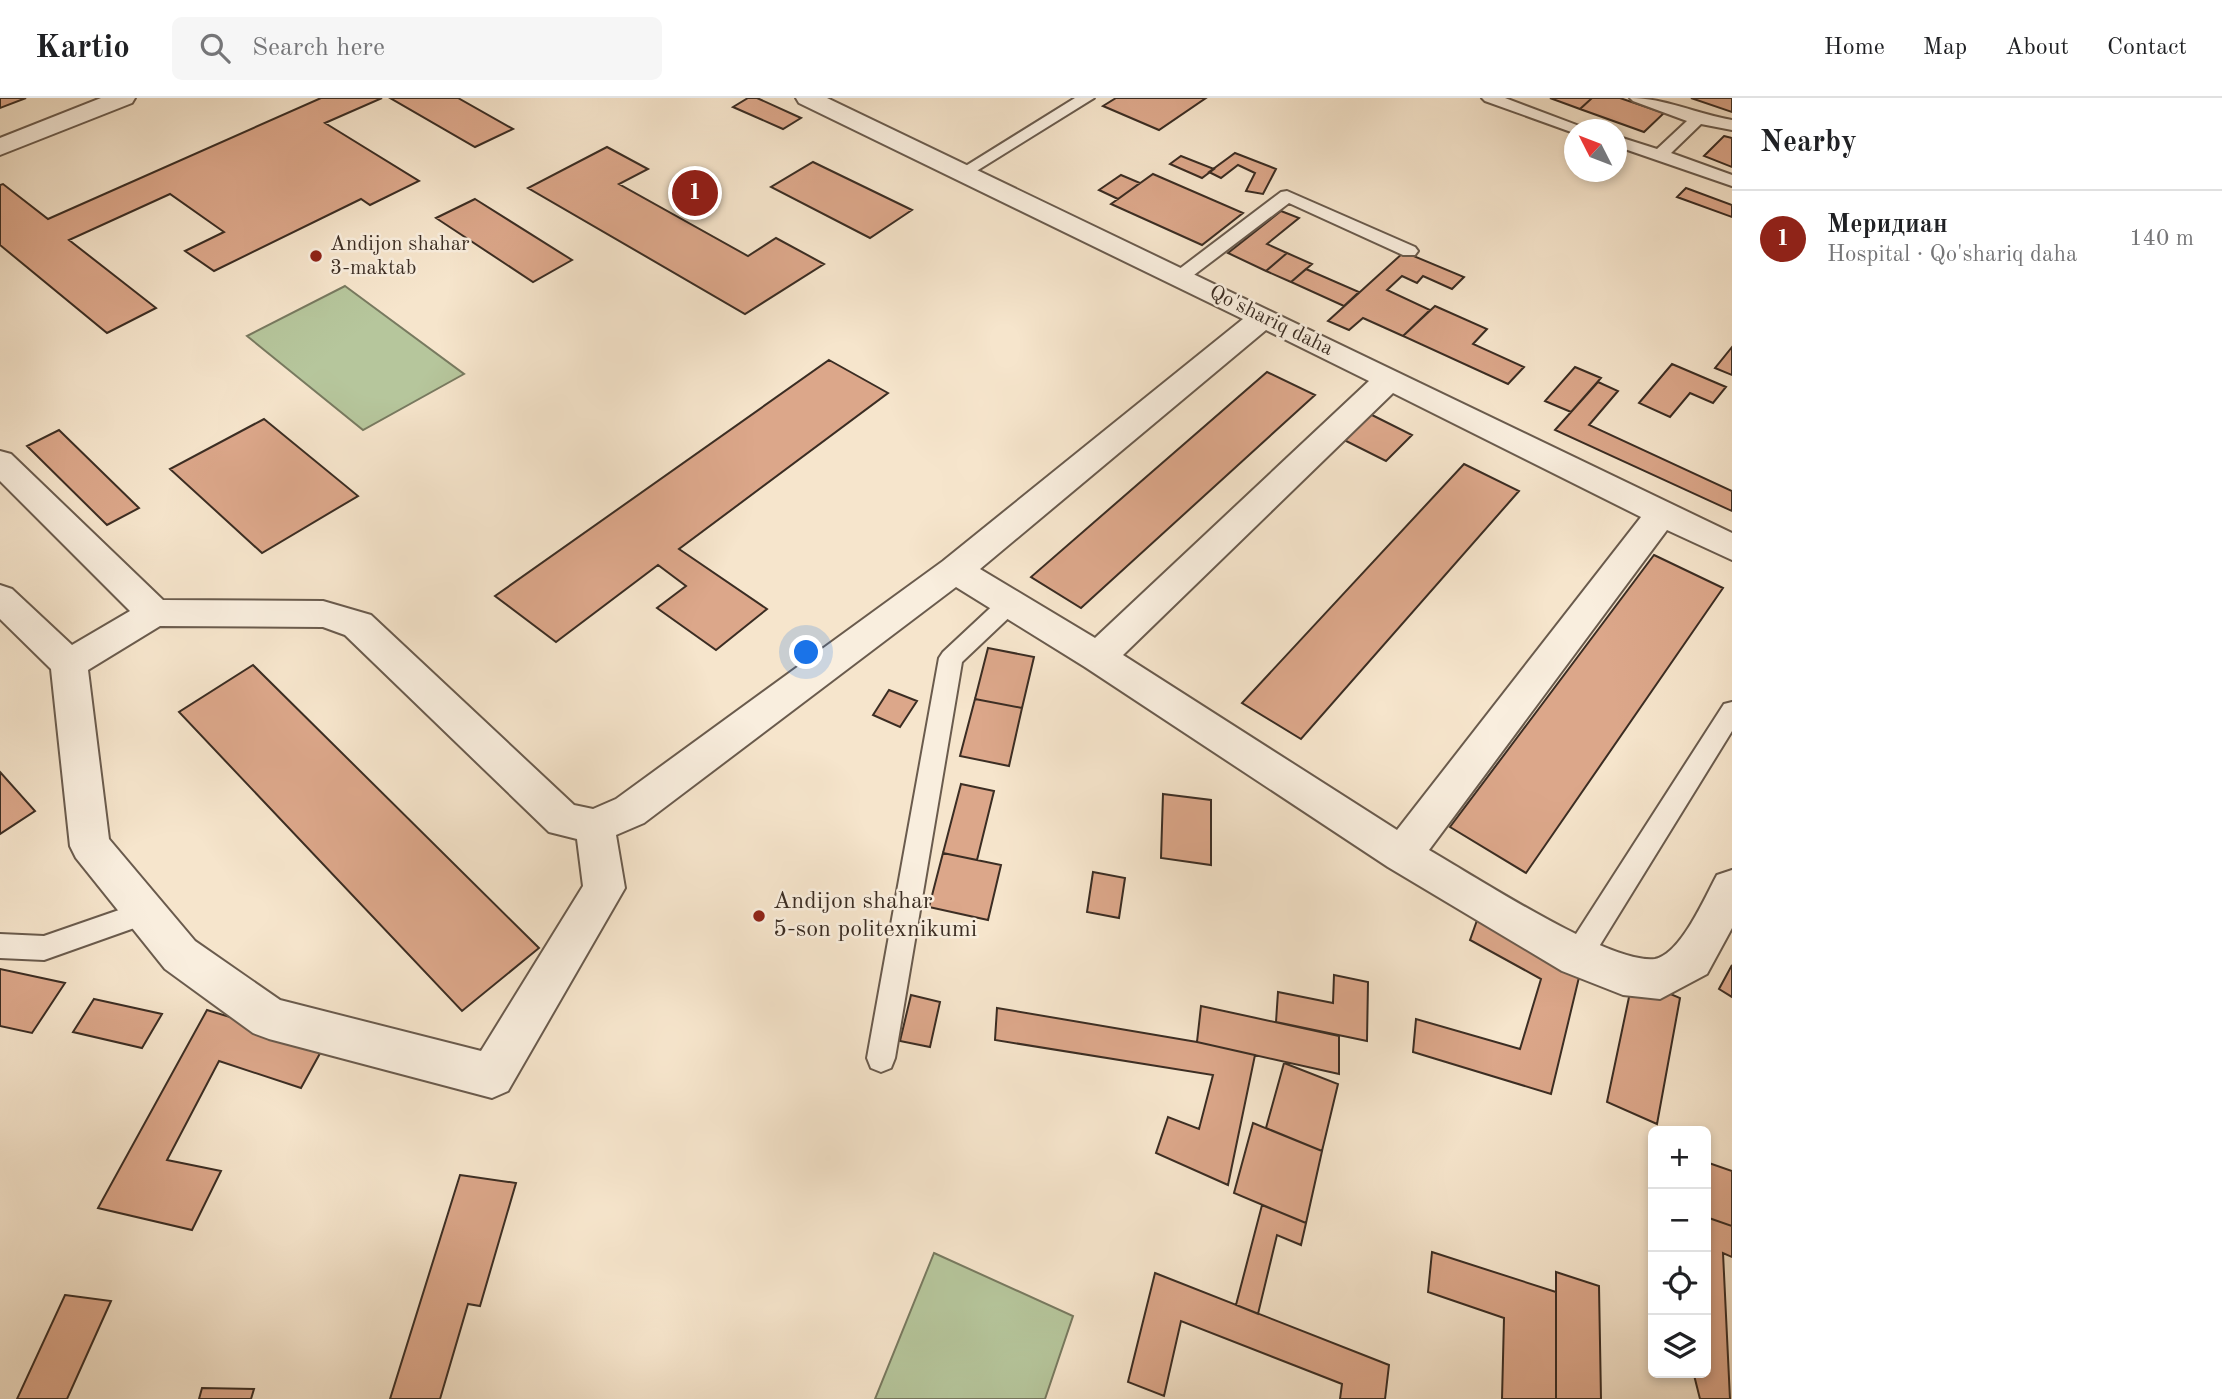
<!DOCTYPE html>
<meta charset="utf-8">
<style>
body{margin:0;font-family:"Old Standard TT",serif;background:#f6f6f6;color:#202124}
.controls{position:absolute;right:21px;bottom:21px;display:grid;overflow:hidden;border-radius:10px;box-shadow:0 4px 10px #0003}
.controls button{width:63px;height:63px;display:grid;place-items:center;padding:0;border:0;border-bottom:2px solid #e0e0e0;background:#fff;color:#202124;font:35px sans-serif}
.compass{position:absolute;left:1564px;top:21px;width:63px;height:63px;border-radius:50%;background:#fff;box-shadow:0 4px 10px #0003;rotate:312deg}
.you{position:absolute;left:807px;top:555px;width:24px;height:24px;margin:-18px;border:5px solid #fff;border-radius:50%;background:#1a73e8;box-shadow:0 0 0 10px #1a73e833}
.badge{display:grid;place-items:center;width:46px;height:46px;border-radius:50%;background:#8f2418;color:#fff;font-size:23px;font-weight:700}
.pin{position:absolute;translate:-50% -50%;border:4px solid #fff;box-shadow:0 2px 7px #0006}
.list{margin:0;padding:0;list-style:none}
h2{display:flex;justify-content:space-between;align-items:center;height:91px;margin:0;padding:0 28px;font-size:30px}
h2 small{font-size:23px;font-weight:400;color:#757577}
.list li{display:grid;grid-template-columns:46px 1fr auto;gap:21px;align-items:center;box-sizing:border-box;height:98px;padding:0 28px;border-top:2px solid #e0e0e0}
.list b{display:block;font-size:26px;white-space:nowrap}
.list p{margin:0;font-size:23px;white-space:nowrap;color:#757577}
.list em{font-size:23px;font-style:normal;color:#757577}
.icon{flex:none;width:38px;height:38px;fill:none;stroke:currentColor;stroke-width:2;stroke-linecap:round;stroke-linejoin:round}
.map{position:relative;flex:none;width:1732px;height:1301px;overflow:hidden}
header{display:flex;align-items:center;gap:42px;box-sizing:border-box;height:98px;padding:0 35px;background:#fff;border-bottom:2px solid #e0e0e0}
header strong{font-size:33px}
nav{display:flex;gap:38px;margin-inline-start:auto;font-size:24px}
.search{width:490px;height:63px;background:#f6f6f6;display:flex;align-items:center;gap:18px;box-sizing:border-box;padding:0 24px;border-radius:10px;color:#757577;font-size:26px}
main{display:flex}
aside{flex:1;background:#fff}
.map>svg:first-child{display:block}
.green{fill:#b6c69c;stroke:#787a60;stroke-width:2}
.building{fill:#dca78a;stroke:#3b2d23;stroke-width:2}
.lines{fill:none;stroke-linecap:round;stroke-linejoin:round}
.service-casing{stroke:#6a5b4d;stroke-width:4}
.minor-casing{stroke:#6a5b4d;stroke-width:4}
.service{fill:#f9eede;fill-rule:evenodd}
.minor{fill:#f9eede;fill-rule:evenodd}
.poi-dot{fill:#8f2418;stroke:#f9eede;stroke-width:2.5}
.labels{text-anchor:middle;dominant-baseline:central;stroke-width:5;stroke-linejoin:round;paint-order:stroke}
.far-poi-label{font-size:21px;fill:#3b2d23;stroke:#f9eede;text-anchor:start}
.far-street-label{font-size:21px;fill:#3b2d23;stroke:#f9eede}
.poi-label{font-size:24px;fill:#3b2d23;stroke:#f9eede;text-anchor:start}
</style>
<header>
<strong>Kartio</strong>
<div class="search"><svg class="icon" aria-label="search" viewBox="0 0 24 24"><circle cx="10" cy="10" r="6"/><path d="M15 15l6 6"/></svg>Search here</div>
<nav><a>Home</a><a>Map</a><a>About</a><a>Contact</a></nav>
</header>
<main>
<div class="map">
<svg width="1732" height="1301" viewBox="0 0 1732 1301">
<rect width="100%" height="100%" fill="#f6e5cc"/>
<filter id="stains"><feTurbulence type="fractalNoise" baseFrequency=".00286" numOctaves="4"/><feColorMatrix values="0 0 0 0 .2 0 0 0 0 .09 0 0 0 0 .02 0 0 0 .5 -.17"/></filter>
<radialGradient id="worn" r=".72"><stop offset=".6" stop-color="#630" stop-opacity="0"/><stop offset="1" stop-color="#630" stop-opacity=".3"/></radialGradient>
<path class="green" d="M345,188L464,276L363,332L247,238Z
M934,1155L1073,1218L1045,1301H875Z"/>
<path class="building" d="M0,0H26L0,10Z
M321,0H382L325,25L419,83L370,107L361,101L214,173L185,153L224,134L170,96L69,142L156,210L107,235L0,147V87L3,86L48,121Z
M390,0H458L513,31L475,49Z
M748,0H757L801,20L783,31L733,9Z
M1116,0H1206L1159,32L1103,8Z
M1550,0H1592L1580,11Z
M1592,0H1620L1664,15L1644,34L1580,11Z
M1691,0H1732V14Z
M1724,38L1732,40V69L1704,58Z
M607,49L648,71L619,86L748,158L776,140L824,166L745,216L528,90Z
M1235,55L1276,71L1263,96L1246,93L1255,75L1238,67L1221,80L1209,74Z
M1181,58L1214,71L1202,80L1170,66Z
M813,64L912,112L870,140L771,89Z
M1153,76L1243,115L1202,147L1111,106Z
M1121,77L1140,85L1118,101L1099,92Z
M1686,90L1732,107V119L1677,99Z
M475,101L572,162L533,184L436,120Z
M1281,113L1299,120L1267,146L1287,155L1266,173L1228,155Z
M1404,154L1464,179L1452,191L1423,178L1417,185L1402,178L1387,192L1430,212L1403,238L1363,220L1349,232L1328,223Z
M1287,155L1312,166L1291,184L1266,173Z
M1306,171L1359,194L1344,208L1291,184Z
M1435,208L1487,231L1473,246L1524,269L1508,286L1403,238Z
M1732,249V277L1715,270Z
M829,262L888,295L679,451L767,511L716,552L657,510L686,488L658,467L556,544L495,498Z
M1672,266L1726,289L1713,305L1690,295L1670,319L1639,305Z
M1575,269L1601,280L1571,314L1545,303Z
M1267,274L1315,297L1081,510L1031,479Z
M1598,284L1618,293L1589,327L1732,393V413L1555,332Z
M1368,315L1412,337L1386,363L1342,341Z
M264,321L358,398L262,455L170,371Z
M59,332L139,410L107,427L27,348Z
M1464,366L1519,393L1301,641L1242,605Z
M1654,457L1723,490L1526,775L1450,729Z
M988,550L1034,559L1022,610L975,601Z
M253,567L539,850L462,913L179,614Z
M889,592L917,603L900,629L873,617Z
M975,601L1022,610L1009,668L960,658Z
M0,674L35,713L0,736Z
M961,686L994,693L977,762L943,755Z
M1163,696L1211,702V767L1161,760Z
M943,755L1001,767L988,822L929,809Z
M1093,774L1125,780L1119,820L1087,814Z
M1480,814L1581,871L1551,996L1413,954L1416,921L1520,951L1541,881L1470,842Z
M1732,867V899L1719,891Z
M0,871L65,885L32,935L0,928Z
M1334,877L1368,884L1367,943L1276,924L1278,894L1333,905Z
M1633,880L1680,900L1657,1026L1607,1004Z
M911,897L940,904L930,949L900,943Z
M94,901L162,916L142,950L73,934Z
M1201,908L1339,938V976L1197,944Z
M997,910L1197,944L1255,957L1228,1087L1156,1055L1168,1019L1199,1031L1213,977L995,942Z
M207,912L324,948L301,990L219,963L167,1062L221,1073L192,1132L98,1110Z
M1284,965L1338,986L1322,1053L1266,1030Z
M1253,1025L1322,1053L1306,1125L1234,1095Z
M1706,1064L1732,1073V1128L1706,1119Z
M460,1077L516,1085L480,1208L468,1206L440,1301H390Z
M1262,1107L1306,1125L1301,1147L1277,1137L1258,1216L1236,1207Z
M1706,1119L1732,1128V1159L1723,1155L1730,1301H1700L1694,1277L1706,1275Z
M1432,1154L1556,1194V1301H1502L1504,1220L1428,1194Z
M1556,1174L1599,1188L1601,1301H1556Z
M1155,1175L1389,1267L1385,1301H1340L1342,1286L1181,1223L1164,1298L1128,1284Z
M65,1197L111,1203L67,1301H17Z
M202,1290L254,1291L251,1301H199Z"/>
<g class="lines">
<defs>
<path id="service" d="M1075,0H1094L970,77H958L956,74Z
M1482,0H1505L1590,32H1574V35L1485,3Z
M1630,0C1665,0 1697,16 1732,22V32L1701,26L1671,55L1732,77V88L1616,48V38L1657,51L1687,23L1633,3Z
M1287,93L1415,149L1418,153L1415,157H1403L1289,105L1186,183H1174L1171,179L1174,175L1281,94Z
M1010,497L1018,499L1021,505L1018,511L962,564L895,960L891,970L881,974L871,970L867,960L939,560L943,554L1002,499Z
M1732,604V633L1587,868L1577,871L1567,868L1563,859L1567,850L1724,606Z
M145,803L154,807L158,815L154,823L44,862L0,860V836L44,838Z"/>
<path id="minor" d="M101,0H135L132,5L0,57V40Z
M796,0H827L1732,435V462L1667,432L1429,752C1473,777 1610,867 1655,861C1681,856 1705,799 1717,777L1732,772V830L1707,876L1660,901L1623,897L1562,873L1388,769L1085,569L956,489L644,725L616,737L625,790L508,993L492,1000L269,941L253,935L165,871L76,760L70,748L51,571L0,521V487L12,491L72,547L130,513L0,383V353L11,356L163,502L323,503L371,517L574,707L593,711L616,701L943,463L1243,221L799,5ZM1266,232L1369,283L1095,540L980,471ZM1393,295L1641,419L1397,732L1123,557ZM160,528L323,529L345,537L549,734L577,741L583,788L481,953L280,902L195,843L109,741L88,572Z"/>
</defs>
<use href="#service" class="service-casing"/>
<use href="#minor" class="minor-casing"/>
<use href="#service" class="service"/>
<use href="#minor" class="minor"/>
</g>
<g class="poi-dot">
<circle cx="316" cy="158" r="7"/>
<circle cx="759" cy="818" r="7"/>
</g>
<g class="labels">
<g class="far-poi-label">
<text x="330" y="146">Andijon shahar<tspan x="330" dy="24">3-maktab</tspan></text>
</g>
<g class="far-street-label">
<text transform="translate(1271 223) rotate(26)">Qo'shariq daha</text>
</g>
<g class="poi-label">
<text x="773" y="804">Andijon shahar<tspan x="773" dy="28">5-son politexnikumi</tspan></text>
</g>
</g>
<rect width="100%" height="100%" filter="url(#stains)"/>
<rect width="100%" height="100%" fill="url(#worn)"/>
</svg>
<div class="controls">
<button>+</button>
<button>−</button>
<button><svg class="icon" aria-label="locate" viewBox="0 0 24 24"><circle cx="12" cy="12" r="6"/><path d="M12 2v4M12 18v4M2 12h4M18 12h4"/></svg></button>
<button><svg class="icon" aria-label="layers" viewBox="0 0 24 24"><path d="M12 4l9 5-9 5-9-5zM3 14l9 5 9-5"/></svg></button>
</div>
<svg class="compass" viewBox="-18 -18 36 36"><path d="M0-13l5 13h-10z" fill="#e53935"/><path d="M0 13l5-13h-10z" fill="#757577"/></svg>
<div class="you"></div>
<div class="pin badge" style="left:695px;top:95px">1</div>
</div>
<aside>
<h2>Nearby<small></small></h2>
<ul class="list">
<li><span class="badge">1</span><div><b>Меридиан</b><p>Hospital · Qo'shariq daha</p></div><em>140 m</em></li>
</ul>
</aside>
</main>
